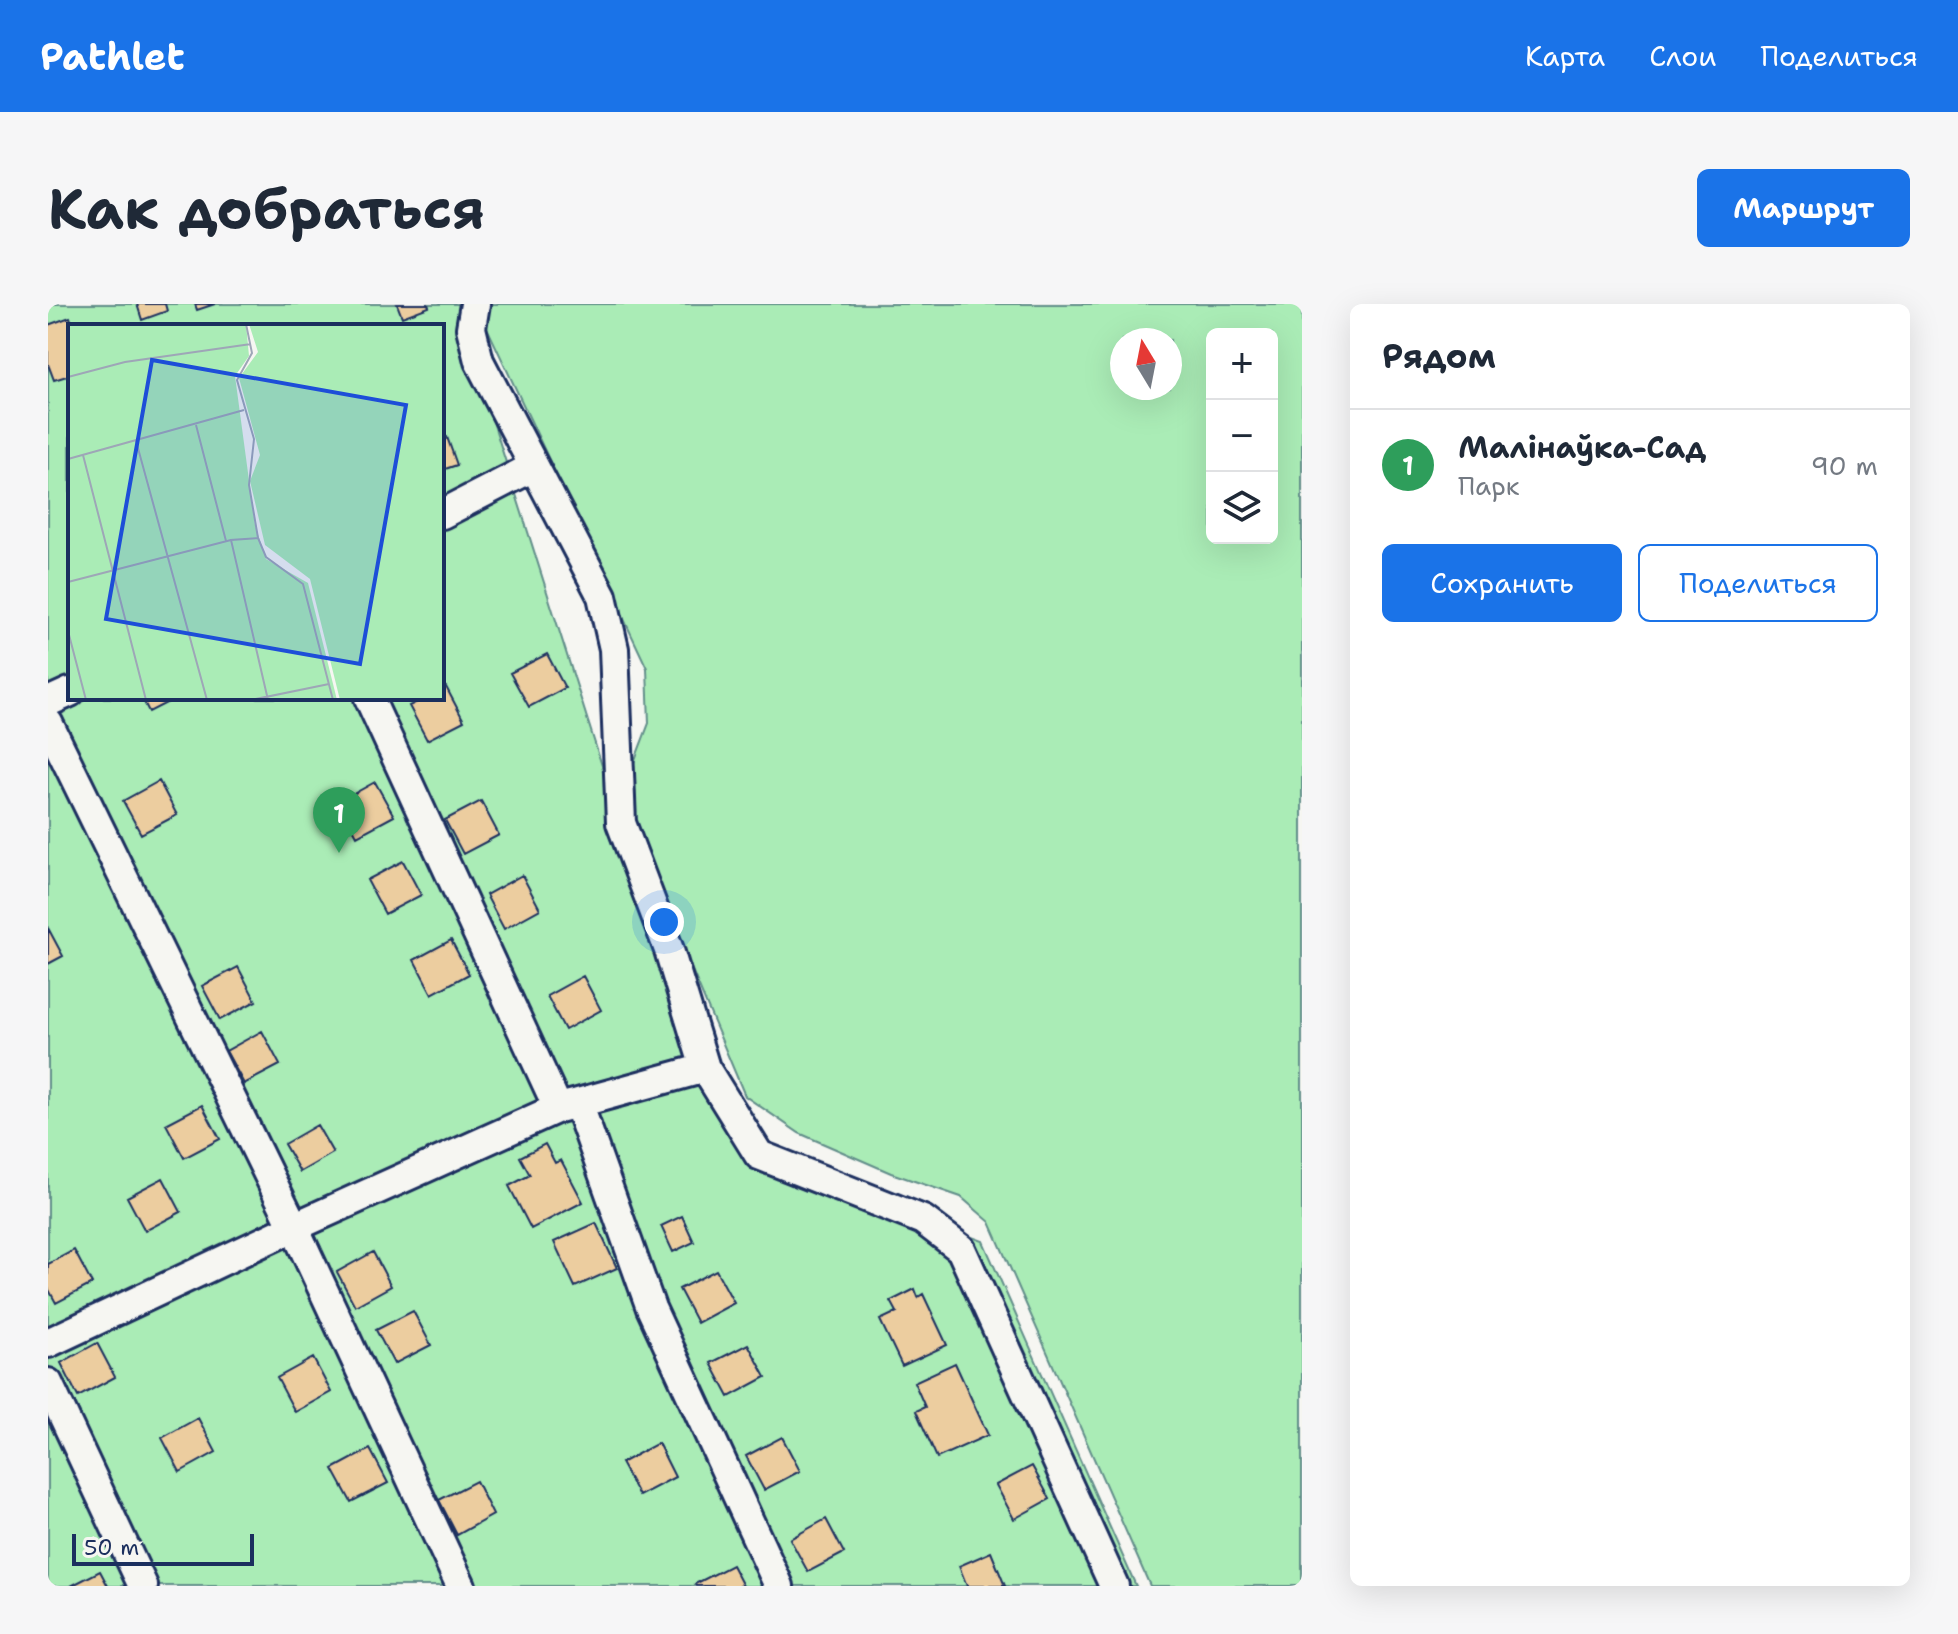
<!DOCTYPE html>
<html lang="ru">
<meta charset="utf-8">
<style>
body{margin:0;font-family:"Shantell Sans",sans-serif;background:#f6f6f7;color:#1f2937}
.controls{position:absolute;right:24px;top:24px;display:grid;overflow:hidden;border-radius:12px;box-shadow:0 8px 32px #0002}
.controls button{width:72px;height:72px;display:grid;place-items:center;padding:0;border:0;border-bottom:2px solid #e0e1e3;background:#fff;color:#1f2937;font:40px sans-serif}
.compass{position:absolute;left:1062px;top:24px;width:72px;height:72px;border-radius:50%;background:#fff;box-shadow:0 8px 32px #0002;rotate:350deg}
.scale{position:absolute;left:24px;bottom:20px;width:182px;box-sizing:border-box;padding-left:8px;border:4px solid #1b2f5e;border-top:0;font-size:22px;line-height:28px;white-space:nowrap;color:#1b2f5e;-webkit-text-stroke:6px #f6f6f2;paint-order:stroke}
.you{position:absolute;left:616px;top:618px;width:28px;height:28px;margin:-20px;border:6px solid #fff;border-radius:50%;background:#1a73e8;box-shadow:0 0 0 12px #1a73e833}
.badge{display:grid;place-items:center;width:52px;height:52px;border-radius:50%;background:#1a73e8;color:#fff;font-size:26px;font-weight:700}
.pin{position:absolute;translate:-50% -66px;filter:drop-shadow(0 2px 4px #0008)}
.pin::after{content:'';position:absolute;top:42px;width:28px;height:24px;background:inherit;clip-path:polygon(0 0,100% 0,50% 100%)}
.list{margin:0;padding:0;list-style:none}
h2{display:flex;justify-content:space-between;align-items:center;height:104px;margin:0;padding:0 32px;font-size:34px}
h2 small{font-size:26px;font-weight:400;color:#747a83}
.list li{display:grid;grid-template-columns:52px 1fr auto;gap:24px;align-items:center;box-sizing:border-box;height:112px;padding:0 32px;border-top:2px solid #e0e1e3}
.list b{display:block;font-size:30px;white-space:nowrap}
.list p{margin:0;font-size:26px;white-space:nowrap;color:#747a83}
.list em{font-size:26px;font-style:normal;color:#747a83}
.actions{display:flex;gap:16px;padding:24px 32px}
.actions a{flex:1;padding:18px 0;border:2px solid #1a73e8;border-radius:12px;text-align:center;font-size:28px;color:#1a73e8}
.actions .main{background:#1a73e8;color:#fff}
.icon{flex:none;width:44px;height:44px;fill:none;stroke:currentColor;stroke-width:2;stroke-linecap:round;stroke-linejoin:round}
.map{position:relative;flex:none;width:1254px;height:1282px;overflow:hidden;border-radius:12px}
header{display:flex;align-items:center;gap:48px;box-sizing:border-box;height:112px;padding:0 40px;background:#1a73e8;color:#fff}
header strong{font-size:38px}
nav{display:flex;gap:44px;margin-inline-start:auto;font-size:28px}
.intro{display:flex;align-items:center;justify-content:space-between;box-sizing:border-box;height:192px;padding:0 48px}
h1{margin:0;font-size:56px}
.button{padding:20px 36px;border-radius:12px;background:#1a73e8;color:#fff;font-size:28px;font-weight:700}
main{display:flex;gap:48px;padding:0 48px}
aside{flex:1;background:#fff;border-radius:12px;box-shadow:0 8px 32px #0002}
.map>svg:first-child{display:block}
.green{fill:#aaecb6;stroke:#628e8a;stroke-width:2;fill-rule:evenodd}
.building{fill:#eccd9f;stroke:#1b2f5e;stroke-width:2}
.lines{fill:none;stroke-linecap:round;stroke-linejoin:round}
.minor-casing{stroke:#1b2f5e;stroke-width:34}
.minor{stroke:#f6f6f2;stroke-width:28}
.inset-road{fill:none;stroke:#9ea6b7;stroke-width:2}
.view{fill:#1d4ed8;fill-opacity:0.15;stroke:#1d4ed8;stroke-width:4}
.inset-edge{fill:none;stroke:#1b2f5e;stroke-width:4}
</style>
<header>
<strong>Pathlet</strong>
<nav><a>Карта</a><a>Слои</a><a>Поделиться</a></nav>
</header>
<div class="intro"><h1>Как добраться</h1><a class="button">Маршрут</a></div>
<main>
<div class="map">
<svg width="1254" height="1282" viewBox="0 0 1254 1282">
<rect width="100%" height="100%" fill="#f6f6f2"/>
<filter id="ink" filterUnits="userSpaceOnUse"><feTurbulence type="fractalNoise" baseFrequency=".0125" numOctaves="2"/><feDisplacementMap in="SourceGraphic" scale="16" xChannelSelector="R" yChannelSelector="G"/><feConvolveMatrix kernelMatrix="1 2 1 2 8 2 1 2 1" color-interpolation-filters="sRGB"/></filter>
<g filter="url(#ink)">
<path class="green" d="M0,0H413L410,7L631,705L716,857L935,937L1088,1282H0ZM22,22H394V394H22Z
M440,0H1254V1282H1102L942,918L913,893L843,869L751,829L697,792L572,495L601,419L599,364L434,13ZM1164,30H1224V234H1164ZM1074,36H1122V84H1074Z"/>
<path class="building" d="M89,0H117L119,7L94,16Z
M147,0H167L149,6Z
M349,0H380L381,3L354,13Z
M22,13L25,22H22V71L6,76L0,60V21Z
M399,133L409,161L394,166V135Z
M499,350L517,384L481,403L462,369Z
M398,383L416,417L379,436L361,402L377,394H394V385Z
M94,394H128L101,408Z
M111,477L129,511L93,530L75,497Z
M327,478L346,512L309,532L291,498Z
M433,497L451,531L415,550L397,516Z
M355,557L373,591L337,610L319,576Z
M474,571L492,605L456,625L438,591Z
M0,624L15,652L0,660Z
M403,636L421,670L384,690L366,656Z
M190,663L208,697L172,716L154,682Z
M535,672L553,706L517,726L499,692Z
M214,727L232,761L196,780L178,747Z
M154,801L172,835L136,854L118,820Z
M269,821L285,849L252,868L236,840Z
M497,840L507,859L513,856L535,898L483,925L461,882L482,871L472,853Z
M115,874L133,908L97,927L79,893Z
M634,912L646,938L625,948L613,922Z
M548,919L569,964L527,983L506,938Z
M26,946L44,980L8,999L0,984V960Z
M325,948L343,982L307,1002L289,968Z
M668,966L686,999L649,1019L631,985Z
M867,985L870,993L875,990L899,1041L854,1062L832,1016L849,1008L843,997Z
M365,1007L383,1041L346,1060L328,1026Z
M49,1039L67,1073L30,1093L13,1059Z
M700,1040L718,1073L681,1093L663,1059Z
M265,1054L283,1088L247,1108L229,1074Z
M907,1059L940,1131L889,1154L868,1107L877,1103L866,1078Z
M150,1114L168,1148L132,1168L114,1134Z
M734,1133L752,1167L716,1186L698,1152Z
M610,1139L627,1173L591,1192L573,1159Z
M322,1145L340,1179L303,1198L285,1165Z
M984,1162L1002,1195L966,1215L948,1181Z
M428,1177L445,1211L409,1231L391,1196Z
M778,1215L796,1249L760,1268L742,1235Z
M943,1248L957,1282H919L911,1262Z
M684,1261L695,1282H648L647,1280Z
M52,1267L60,1282H23Z"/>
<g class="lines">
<defs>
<path id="minor" d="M427,0L423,24L431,57L554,292L566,345L573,519L621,646L657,764L711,851L875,916L913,945L1066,1282
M394,210L485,163
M321,394L510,804
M0,398L22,388
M0,419L246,923L413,1282
M657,764L530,799L603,1004L731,1282
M0,1039L246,923L510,804L530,799
M0,1079L95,1282"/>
</defs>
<use href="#minor" class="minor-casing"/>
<use href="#minor" class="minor"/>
</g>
</g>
<g transform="translate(20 20)">
<rect width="376" height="376" fill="#f6f6f2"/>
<path d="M0,0H178L181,32L167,52L187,201L198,235L240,259L269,376H0ZM181,0H376V376H272L242,255L197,221L182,157L192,131L171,54L190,28Z" fill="#aaecb6"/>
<path class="inset-road" d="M178,0L184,29L169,56L186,115L181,161L190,214L198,233L235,260L265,376M0,53L57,38L183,20M128,101L158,217M68,117L139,376M15,131L78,376M0,135L176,86M190,214L163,216L200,376M0,258L163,216M0,307L18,376M183,376L261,360"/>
<path class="view" d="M84,36L338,81L292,340L38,295Z"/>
<rect width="376" height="376" class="inset-edge"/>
</g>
</svg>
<div class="controls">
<button>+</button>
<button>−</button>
<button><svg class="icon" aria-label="layers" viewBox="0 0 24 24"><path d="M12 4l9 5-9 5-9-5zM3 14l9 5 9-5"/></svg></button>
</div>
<svg class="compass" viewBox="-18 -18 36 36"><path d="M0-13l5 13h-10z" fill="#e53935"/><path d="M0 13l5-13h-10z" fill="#747a83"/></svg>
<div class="scale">50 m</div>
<div class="you"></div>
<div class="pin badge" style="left:291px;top:549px;background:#2e9e5b">1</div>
</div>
<aside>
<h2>Рядом<small></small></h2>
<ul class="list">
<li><span class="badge" style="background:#2e9e5b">1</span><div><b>Малінаўка-Сад</b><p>Парк</p></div><em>90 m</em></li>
</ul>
<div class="actions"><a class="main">Сохранить</a><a>Поделиться</a></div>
</aside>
</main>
